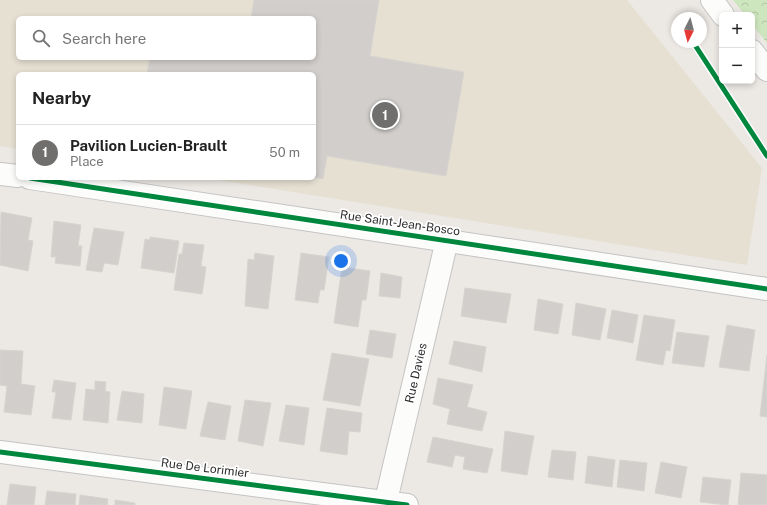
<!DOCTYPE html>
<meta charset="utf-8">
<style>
body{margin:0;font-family:"Public Sans",sans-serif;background:#f6f6f6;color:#222}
.controls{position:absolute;right:12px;top:12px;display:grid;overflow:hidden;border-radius:6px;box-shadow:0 2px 6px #0003}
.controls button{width:36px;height:36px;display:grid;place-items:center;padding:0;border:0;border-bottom:1px solid #e0e0e0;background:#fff;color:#222;font:20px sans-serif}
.compass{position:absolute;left:671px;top:12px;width:36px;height:36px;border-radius:50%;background:#fff;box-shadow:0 2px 6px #0003;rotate:186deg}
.you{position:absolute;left:341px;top:261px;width:14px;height:14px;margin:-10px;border:3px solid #fff;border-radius:50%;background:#1a73e8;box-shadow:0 0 0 6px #1a73e833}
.badge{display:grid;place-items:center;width:26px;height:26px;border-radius:50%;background:#706f6e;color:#fff;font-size:13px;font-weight:700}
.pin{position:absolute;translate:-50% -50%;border:2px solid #fff;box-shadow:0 1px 4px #0006}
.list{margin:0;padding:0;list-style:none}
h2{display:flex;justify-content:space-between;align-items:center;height:52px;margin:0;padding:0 16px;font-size:17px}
h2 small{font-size:13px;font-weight:400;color:#767676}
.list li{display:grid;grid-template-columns:26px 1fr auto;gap:12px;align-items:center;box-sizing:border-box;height:56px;padding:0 16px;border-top:1px solid #e0e0e0}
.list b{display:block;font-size:15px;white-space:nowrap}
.list p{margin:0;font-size:13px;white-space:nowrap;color:#767676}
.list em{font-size:13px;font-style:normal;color:#767676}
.icon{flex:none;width:22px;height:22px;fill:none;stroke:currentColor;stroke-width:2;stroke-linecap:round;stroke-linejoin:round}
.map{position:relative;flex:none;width:767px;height:505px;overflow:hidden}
.search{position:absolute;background:#fff;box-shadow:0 2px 6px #0003;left:16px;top:16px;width:300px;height:44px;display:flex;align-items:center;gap:10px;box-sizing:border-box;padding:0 14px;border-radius:6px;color:#767676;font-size:15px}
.panel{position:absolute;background:#fff;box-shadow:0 2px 6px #0003;left:16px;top:72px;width:300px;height:108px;border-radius:6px}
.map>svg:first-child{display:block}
.education{fill:#e6e0d3;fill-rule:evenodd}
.park{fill:url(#park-crowns)}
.building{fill:#d1cecb;stroke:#d7d4d0}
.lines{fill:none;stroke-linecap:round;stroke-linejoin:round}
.minor-casing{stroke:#c5c4c5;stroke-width:24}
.tertiary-casing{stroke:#c5c4c5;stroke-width:24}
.minor{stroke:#fcfcfb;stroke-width:22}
.tertiary{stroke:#fcfcfb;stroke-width:22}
.cycleway-casing{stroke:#fff;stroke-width:8}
.cycleway{stroke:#00873e;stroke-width:5}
.labels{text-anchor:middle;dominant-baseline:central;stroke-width:3.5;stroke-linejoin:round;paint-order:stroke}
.street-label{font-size:12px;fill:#2e2e2e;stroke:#fff}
</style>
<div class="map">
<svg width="767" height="505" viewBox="0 0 767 505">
<defs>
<pattern id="park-crowns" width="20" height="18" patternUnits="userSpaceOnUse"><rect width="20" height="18" fill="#cee6be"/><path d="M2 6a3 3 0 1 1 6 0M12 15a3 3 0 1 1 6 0" fill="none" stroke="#b1c6a4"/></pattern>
</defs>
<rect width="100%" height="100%" fill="#ece8e4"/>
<path class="education" d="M0,0H627L762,168L747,265L206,178H314V74H18V149L0,146ZM18,18H314V58H18Z"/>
<path class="park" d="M733,0H767V43L752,24V15H745Z"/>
<path class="building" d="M254,0H379L370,56L464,72L446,176L327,156L323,179L314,177V74H147L150,58H314V18H251Z
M1,212L32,218L28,240L33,241L28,271L0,265Z
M54,221L81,225L78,246H82L80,266L55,263L56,257H51Z
M94,228L124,232L118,265L104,263L102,272L86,270Z
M150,237L179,241L174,273L141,268L145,239L150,240Z
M184,243L204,245L201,266L206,267L202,294L174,290L179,254H182Z
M255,253L274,256L268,309L245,306L248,259L254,260Z
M301,253L329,257L324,290H320L318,303L295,300Z
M342,267L370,271L366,300H362L358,327L334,323Z
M381,273L402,277L400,298L379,296Z
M465,288L511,294L506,323L461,316Z
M538,299L563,304L558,334L534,330Z
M576,303L606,309L600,340L572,335Z
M612,310L638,315L633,343L607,338Z
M644,315L675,320L670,351L666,350L663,365L636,360Z
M727,325L755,330L749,371L719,367Z
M370,330L396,334L392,358L366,354Z
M677,332L709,336L704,367L672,363Z
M454,341L486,347L482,372L449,364Z
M0,350L23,351L21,384L35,386L31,415L4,412L7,386L0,385Z
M332,353L369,359L360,406L323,400Z
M767,355V417L760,416Z
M438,378L473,385L467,407L487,412L482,431L447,424L450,409L433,404Z
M54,380L76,383L71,420L52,418L56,392H52Z
M95,381L106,382L105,391L110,392L108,423L83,420L86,389L95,390Z
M164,387L192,391L186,429L159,425Z
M122,391L144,394L142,423L117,420Z
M245,400L271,403L263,446L238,441Z
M208,402L231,406L225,440L200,436Z
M286,405L309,408L304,445L279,441Z
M327,408L362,413L360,432L349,431L347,455L320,451Z
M505,431L534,436L527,475L501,471Z
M433,437L493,449L487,473L463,469L465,457L455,455L452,467L427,462Z
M552,450L576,452L573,480L548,477Z
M588,456L615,460L612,487L585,483Z
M620,460L647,463L644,491L617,487Z
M661,462L687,467L681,498L655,493Z
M741,473L767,475V505H738Z
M703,477L731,480L728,505L700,502Z
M10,484L36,487L34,505H7Z
M47,491L76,494L75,505H45Z
M80,495L108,499L107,505H79Z
M115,500L135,503V505H115Z"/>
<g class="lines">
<defs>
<path id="minor" d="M0,174L18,176
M30,178L767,289
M0,452L407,505
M385,505L447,240"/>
<path id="tertiary" d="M712,0L723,15
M752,51L767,70"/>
</defs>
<use href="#minor" class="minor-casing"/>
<use href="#tertiary" class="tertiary-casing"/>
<use href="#minor" class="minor"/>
<use href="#tertiary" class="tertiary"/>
<defs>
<path id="cycleway" d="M693,42L767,156
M30,178L767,289
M0,452L407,505"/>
</defs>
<use href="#cycleway" class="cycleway-casing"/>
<use href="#cycleway" class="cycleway"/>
</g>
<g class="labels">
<g class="street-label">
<text transform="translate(400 223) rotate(8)">Rue Saint-Jean-Bosco</text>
<text transform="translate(416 373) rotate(-77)">Rue Davies</text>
<text transform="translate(205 468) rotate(7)">Rue De Lorimier</text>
</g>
</g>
</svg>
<div class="controls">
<button>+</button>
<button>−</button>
</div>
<svg class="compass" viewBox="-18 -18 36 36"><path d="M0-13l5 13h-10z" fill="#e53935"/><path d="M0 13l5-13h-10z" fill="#767676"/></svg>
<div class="you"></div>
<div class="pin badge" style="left:385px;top:115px">1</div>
<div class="search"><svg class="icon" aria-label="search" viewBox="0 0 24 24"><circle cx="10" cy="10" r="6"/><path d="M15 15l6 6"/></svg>Search here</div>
<section class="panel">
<h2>Nearby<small></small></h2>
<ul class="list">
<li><span class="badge">1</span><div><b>Pavilion Lucien-Brault</b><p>Place</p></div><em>50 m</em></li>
</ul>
</section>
</div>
